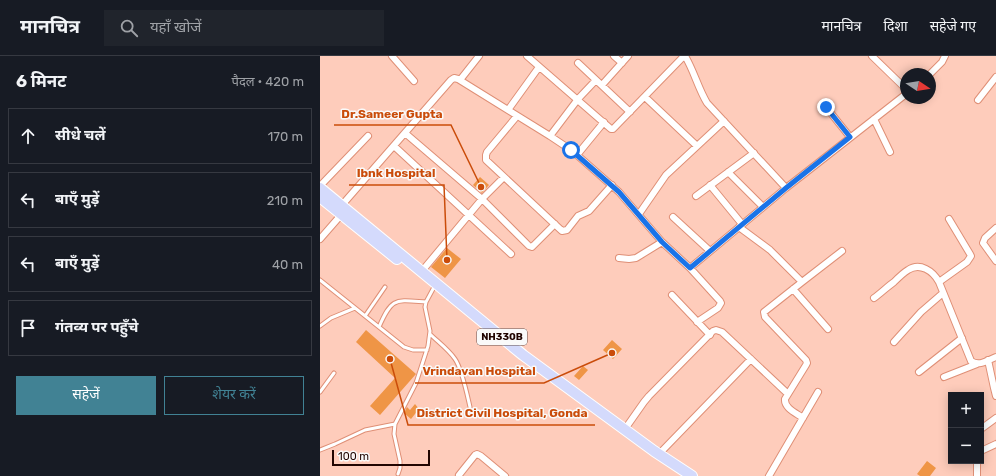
<!DOCTYPE html>
<html lang="hi">
<meta charset="utf-8">
<style>
body{margin:0;font-family:Rubik,"Noto Sans Devanagari",sans-serif;background:#20242c;color:#f1f3f6}
.controls{position:absolute;right:12px;bottom:12px;display:grid;overflow:hidden;border-radius:0px;box-shadow:0 2px 10px #0003}
.controls button{width:36px;height:36px;display:grid;place-items:center;padding:0;border:0;border-bottom:1px solid #363941;background:#171b24;color:#f1f3f6;font:20px sans-serif}
.compass{position:absolute;left:580px;top:12px;width:36px;height:36px;border-radius:50%;background:#171b24;box-shadow:0 2px 10px #0003;rotate:102deg}
.scale{position:absolute;left:12px;bottom:10px;width:98px;box-sizing:border-box;padding-left:4px;border:2px solid #210501;border-top:0;font-size:11px;line-height:14px;white-space:nowrap;color:#210501;-webkit-text-stroke:3px #fafafa;paint-order:stroke}
.stop{position:absolute;width:12px;height:12px;margin:-9px;border:3px solid #1a73e8;border-radius:50%;background:#fff}
.stop.end{background:#1a73e8;border-color:#fff;box-shadow:0 1px 4px #0008}
.list{margin:0;padding:0;list-style:none}
h2{display:flex;justify-content:space-between;align-items:center;height:52px;margin:0;padding:0 16px;font-size:17px}
h2 small{font-size:13px;font-weight:400;color:#9ea1a6}
.list li{display:grid;grid-template-columns:26px 1fr auto;gap:12px;align-items:center;box-sizing:border-box;height:56px;margin:0 8px 8px;padding:0 8px;border:1px solid #363941;border-radius:0px}
.list b{display:block;font-size:15px;white-space:nowrap}
.list em{font-size:13px;font-style:normal;color:#9ea1a6}
.actions{display:flex;gap:8px;padding:12px 16px}
.actions a{flex:1;padding:9px 0;border:1px solid #418294;border-radius:0px;text-align:center;font-size:14px;color:#418294}
.actions .main{background:#418294;color:#fff}
.icon{flex:none;width:22px;height:22px;fill:none;stroke:currentColor;stroke-width:2;stroke-linecap:round;stroke-linejoin:round}
.map{position:relative;flex:none;width:676px;height:420px;overflow:hidden}
header{display:flex;align-items:center;gap:24px;box-sizing:border-box;height:56px;padding:0 20px;background:#171b24;border-bottom:1px solid #363941}
header strong{font-size:19px}
nav{display:flex;gap:22px;margin-inline-start:auto;font-size:14px}
.search{width:280px;height:36px;background:#20242c;display:flex;align-items:center;gap:10px;box-sizing:border-box;padding:0 14px;border-radius:0px;color:#9ea1a6;font-size:15px}
main{display:flex}
aside{flex:1;background:#171b24}
.map>svg:first-child{display:block}
.building{fill:#ef9546}
.lines{fill:none;stroke-linecap:round;stroke-linejoin:round}
.service-casing{stroke:#df8f76;stroke-width:5}
.minor-casing{stroke:#df8f76;stroke-width:8}
.trunk-casing{stroke:#fff;stroke-width:12}
.service{stroke:#fff;stroke-width:3}
.minor{stroke:#fff;stroke-width:6}
.trunk{stroke:#d4dafc;stroke-width:10}
.route{stroke:#1a73e8;stroke-width:5}
.labels{text-anchor:middle;dominant-baseline:central;stroke-width:3;stroke-linejoin:round;paint-order:stroke}
.shield{fill:#fafafa;stroke:#624e4c;stroke-width:1}
.shield-label{font-size:10px;font-weight:bold;fill:#210501}
.leader{fill:none;stroke:#ca4c0a;stroke-width:1.5}
.callout-dot{fill:#ca4c0a;stroke:#fafafa;stroke-width:1.5}
.callout-label{font-size:12px;text-anchor:middle;font-weight:bold;fill:#ca4c0a;stroke:#fafafa;stroke-width:3;stroke-linejoin:round;paint-order:stroke}
</style>
<header>
<strong>मानचित्र</strong>
<div class="search"><svg class="icon" aria-label="search" viewBox="0 0 24 24"><circle cx="10" cy="10" r="6"/><path d="M15 15l6 6"/></svg>यहाँ खोजें</div>
<nav><a>मानचित्र</a><a>दिशा</a><a>सहेजे गए</a></nav>
</header>
<main>
<aside>
<h2>6 मिनट<small>पैदल · 420 m</small></h2>
<ul class="list">
<li><svg class="icon" aria-label="ahead" viewBox="0 0 24 24"><path d="M12 20V5M6 11l6-6 6 6"/></svg><div><b>सीधे चलें</b></div><em>170 m</em></li>
<li><svg class="icon" aria-label="left" viewBox="0 0 24 24"><path d="M17 20v-9H6M10 6l-5 5 5 5"/></svg><div><b>बाएँ मुड़ें</b></div><em>210 m</em></li>
<li><svg class="icon" aria-label="left" viewBox="0 0 24 24"><path d="M17 20v-9H6M10 6l-5 5 5 5"/></svg><div><b>बाएँ मुड़ें</b></div><em>40 m</em></li>
<li><svg class="icon" aria-label="arrive" viewBox="0 0 24 24"><path d="M6 21V4h12l-3 4 3 4H6"/></svg><div><b>गंतव्य पर पहुँचे</b></div></li>
</ul>
<div class="actions"><a class="main">सहेजें</a><a>शेयर करें</a></div>
</aside>
<div class="map">
<svg width="676" height="420" viewBox="0 0 676 420">
<rect width="100%" height="100%" fill="#feccbb"/>
<path class="building" d="M160,121L169,129L162,137L153,129Z
M127,192L141,203L125,222L111,211Z
M46,274L96,318L60,359L50,350L75,322L36,286Z
M292,284L302,293L293,303L283,294Z
M263,310L268,314L259,324L254,320Z
M95,348L99,353L91,363L84,357L87,351L90,354Z
M607,405L616,412L610,420H600L597,418Z"/>
<g class="lines">
<defs>
<path id="service" d="M0,224L84,291L93,294H107
M45,260L65,231
M0,270L11,262L35,252
M59,271C72,241 75,244 106,246
M110,278C118,286 128,293 135,303C142,313 147,338 150,351
M0,336L14,317
M0,394L15,388L45,374L75,368
M78,418L80,412V405L74,378L75,368L96,327L108,290L110,275L105,251L106,246L113,233"/>
<path id="minor" d="M72,0L94,25
M207,0L291,73H293L364,0
M294,0L302,7
M365,0C374,15 378,32 387,47L466,132
M552,0L586,33
M258,7L310,56
M610,18L622,6L625,0
M140,24L159,0
M282,29L308,0
M325,41L377,90
M658,44L676,21
M506,51L530,81
M188,54L219,11
M197,60L167,96L166,99V104L242,175L247,174L258,160L269,155L292,129
M554,63L570,96
M85,77L162,143L209,190L212,191L235,168
M230,80L258,43L276,24
M74,90L191,198
M257,99L284,66
M408,116L443,151
M390,129L422,168
M0,130L48,80
M376,140L434,97
M22,149L131,24L134,22L138,23L230,80L251,94L257,99L299,136L342,186L370,212L400,245L401,247L398,252L377,266
M319,158L346,119L404,65
M353,161L390,195
M419,171L450,194L482,226
M676,172L665,182L663,187L676,205
M0,183L21,159
M299,202L309,203L316,202L342,186
M370,212L466,132L586,38
M102,215L162,143L184,121
M619,226L647,206L651,200L650,198L629,163
M473,233L508,273
M352,239L390,279
M554,242C561,237 567,231 574,226C578,222 583,217 588,214C600,206 613,215 619,226L651,305C659,311 668,304 676,301
M574,286L601,256L623,237
M668,304L674,332L676,340
M599,316L642,282
M624,321L657,308
M483,362C476,357 464,352 465,343L486,309L487,307L486,304L445,261L444,256L482,226L522,195
M305,373L324,346L329,340L393,275L396,274L402,276L468,338
M661,373L676,362
M661,395L676,388
M339,398L431,303
M139,419L155,399L157,398L161,400L185,420
M449,420L498,336
M657,420V405"/>
<path id="trunk" d="M0,132L203,299L334,395L372,420
M0,141L77,203"/>
</defs>
<use href="#service" class="service-casing"/>
<use href="#minor" class="minor-casing"/>
<use href="#trunk" class="trunk-casing"/>
<use href="#service" class="service"/>
<use href="#minor" class="minor"/>
<use href="#trunk" class="trunk"/>
</g>
<g class="lines">
<path class="route" d="M251,94L299,136L342,186L370,212L466,132L530,81L506,51"/>
</g>
<g class="labels">
<rect class="shield" x="157" y="273" width="50" height="16" rx="3"/>
<g class="shield-label">
<text x="182" y="281">NH330B</text>
</g>
</g>
<path class="leader" d="M161 131L131 69H14M127 204L124 129H29M292 297L224 327H95M70 303L88 369H275"/>
<g class="callout-dot">
<circle cx="161" cy="131" r="4"/>
<circle cx="127" cy="204" r="4"/>
<circle cx="292" cy="297" r="4"/>
<circle cx="70" cy="303" r="4"/>
</g>
<g class="callout-label">
<text x="72" y="62">Dr.Sameer Gupta</text>
<text x="76" y="121">Ibnk Hospital</text>
<text x="159" y="319">Vrindavan Hospital</text>
<text x="182" y="361">District Civil Hospital, Gonda</text>
</g>
</svg>
<div class="controls">
<button>+</button>
<button>−</button>
</div>
<svg class="compass" viewBox="-18 -18 36 36"><path d="M0-13l5 13h-10z" fill="#e53935"/><path d="M0 13l5-13h-10z" fill="#9ea1a6"/></svg>
<div class="scale">100 m</div>
<div class="stop" style="left:251px;top:94px"></div>
<div class="stop end" style="left:506px;top:51px"></div>
</div>
</main>
